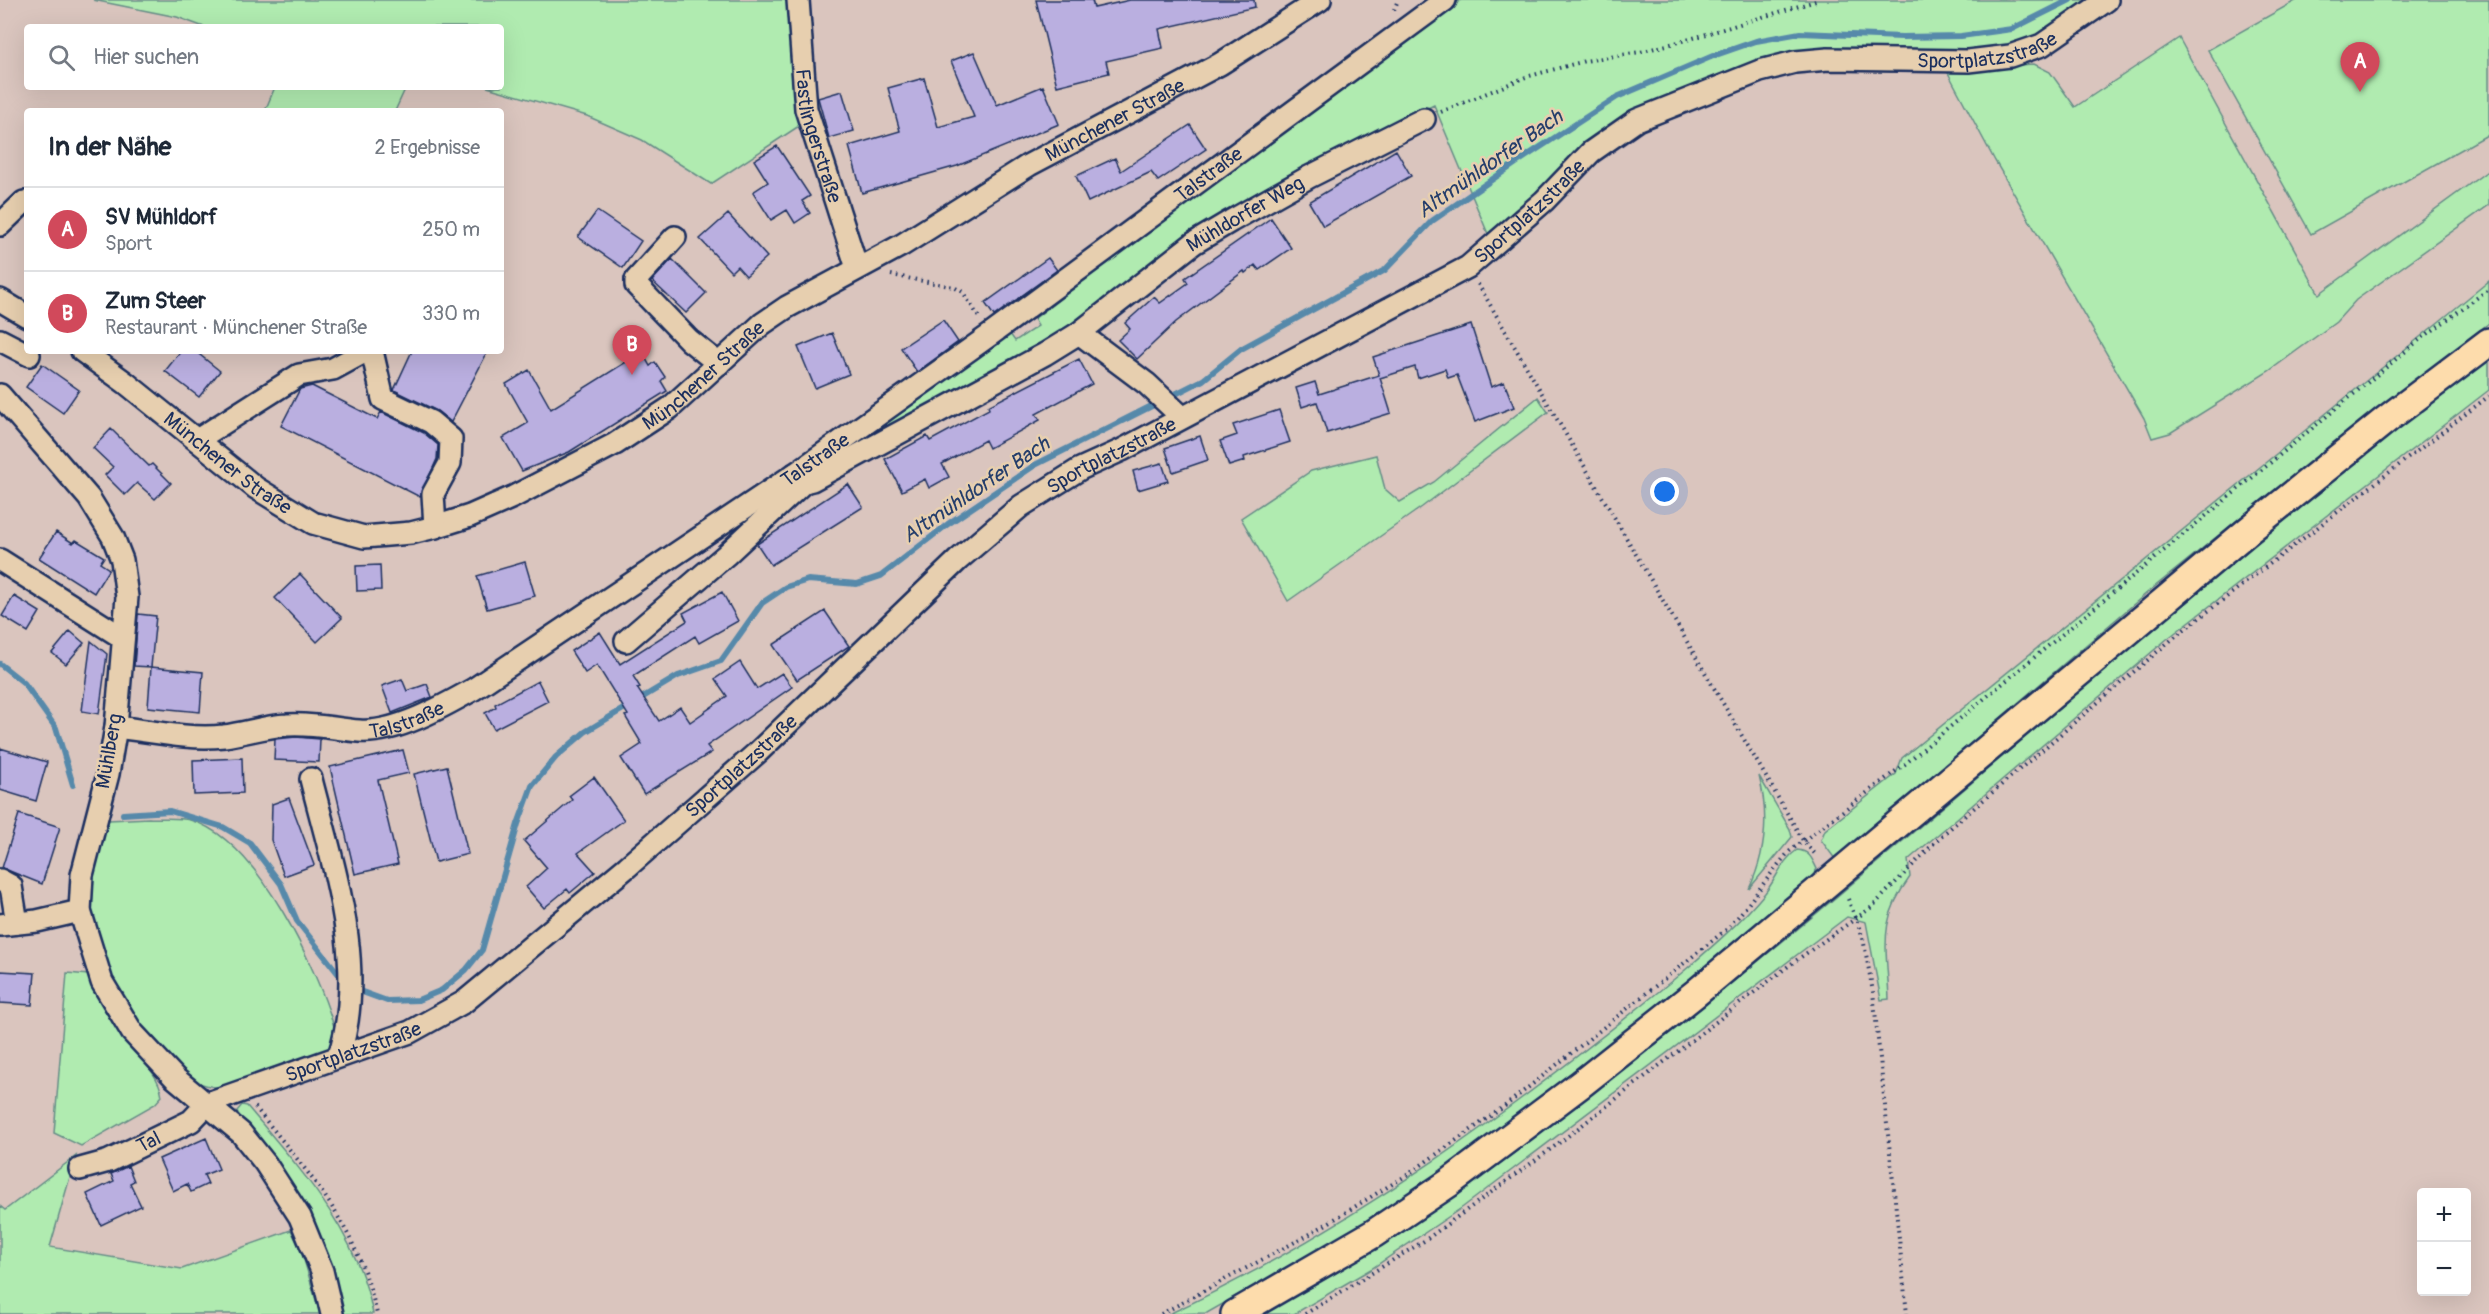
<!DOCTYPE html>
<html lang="de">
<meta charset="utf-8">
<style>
body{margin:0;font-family:Pangolin,sans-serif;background:#f6f6f7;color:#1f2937}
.controls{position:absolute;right:18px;bottom:18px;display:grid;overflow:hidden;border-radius:6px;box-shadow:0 6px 24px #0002}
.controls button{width:54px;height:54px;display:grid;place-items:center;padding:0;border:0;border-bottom:2px solid #e0e1e3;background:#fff;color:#1f2937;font:30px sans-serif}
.you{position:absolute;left:1665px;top:492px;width:21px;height:21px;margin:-15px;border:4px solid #fff;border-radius:50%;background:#1a73e8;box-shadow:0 0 0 9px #1a73e833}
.badge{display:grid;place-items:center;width:39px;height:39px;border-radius:50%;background:#d1495b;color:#fff;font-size:20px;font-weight:700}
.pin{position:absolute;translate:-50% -50px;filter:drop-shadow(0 2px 3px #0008)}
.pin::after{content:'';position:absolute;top:32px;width:21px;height:18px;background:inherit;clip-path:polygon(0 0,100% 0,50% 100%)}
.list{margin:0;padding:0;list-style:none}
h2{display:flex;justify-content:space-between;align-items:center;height:78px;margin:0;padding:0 24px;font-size:26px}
h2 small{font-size:20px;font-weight:400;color:#747a83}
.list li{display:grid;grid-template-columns:39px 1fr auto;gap:18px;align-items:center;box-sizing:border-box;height:84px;padding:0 24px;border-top:2px solid #e0e1e3}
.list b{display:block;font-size:22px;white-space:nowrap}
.list p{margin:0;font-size:20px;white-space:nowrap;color:#747a83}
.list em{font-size:20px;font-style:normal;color:#747a83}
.icon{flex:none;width:33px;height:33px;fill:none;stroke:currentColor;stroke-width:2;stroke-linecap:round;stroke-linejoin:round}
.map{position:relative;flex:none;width:2489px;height:1314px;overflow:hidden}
.search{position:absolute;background:#fff;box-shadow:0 6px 24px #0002;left:24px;top:24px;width:480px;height:66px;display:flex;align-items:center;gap:15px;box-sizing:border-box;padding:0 21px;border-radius:6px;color:#747a83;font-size:22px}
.panel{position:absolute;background:#fff;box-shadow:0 6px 24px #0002;left:24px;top:108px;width:480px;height:246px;border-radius:6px}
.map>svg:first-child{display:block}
.green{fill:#b0ebb0;stroke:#668d87;stroke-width:1.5}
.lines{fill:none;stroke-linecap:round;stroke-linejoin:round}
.stream{stroke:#5689aa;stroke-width:6}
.building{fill:#baafe0;stroke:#1b2f5e;stroke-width:1.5}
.minor-casing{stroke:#1b2f5e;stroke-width:26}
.major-casing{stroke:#1b2f5e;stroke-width:32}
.path{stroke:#1b2f5e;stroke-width:4;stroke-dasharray:1.5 4.5;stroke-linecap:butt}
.minor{stroke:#e7cfaf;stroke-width:21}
.major{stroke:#fddcac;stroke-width:27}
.labels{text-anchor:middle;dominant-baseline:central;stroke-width:5;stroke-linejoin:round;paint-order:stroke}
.street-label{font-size:20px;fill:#1b2f5e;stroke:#e7cfaf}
.water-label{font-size:21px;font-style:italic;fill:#253e6b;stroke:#e7cfaf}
</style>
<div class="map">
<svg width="2489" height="1314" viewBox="0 0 2489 1314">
<rect width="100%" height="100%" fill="#dac5be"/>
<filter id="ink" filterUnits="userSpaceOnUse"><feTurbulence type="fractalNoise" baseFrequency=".0167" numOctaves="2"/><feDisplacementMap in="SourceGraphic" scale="12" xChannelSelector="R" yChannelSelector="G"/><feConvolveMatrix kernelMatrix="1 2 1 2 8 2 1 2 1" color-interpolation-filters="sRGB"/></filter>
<g filter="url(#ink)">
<path class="green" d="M93,0H791L802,124L711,184L642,140L587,116L487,87H501V27H204L177,17Z
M1461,0H2093L2035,41L2002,53H1830L1677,95L1491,241L1434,105C1359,142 1280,175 1209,222C1146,263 1092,316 1027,356C962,396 891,428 823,464L1010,334L1015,341L1038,326L1034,319L1183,204Z
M2297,0H2489V134L2311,234L2208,50Z
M2179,38L2319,294L2489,170V205L2356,300L2336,322L2269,371L2170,433L2152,438L2144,418L1995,161L1946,69L2034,64L2050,72L2075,107Z
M275,87H406L395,111H265Z
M2489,281V323L2327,448L2148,592L1835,859L1821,840L1825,830L1896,774L1902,758Z
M2489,360V390L2167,639L1908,860L1910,877C1877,922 1887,947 1889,999L1881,1000L1866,922L1847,917L1463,1207L1371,1269L1294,1314H1262C1408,1239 1539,1136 1667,1035C1867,876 2058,706 2256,544C2332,482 2409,417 2489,360Z
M1538,397L1548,412L1422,507L1288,601L1241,518L1311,471L1376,455L1385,489L1400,502L1434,482Z
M1759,776L1790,829L1792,837L1749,889C1766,853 1769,815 1759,776Z
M149,818C162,819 178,817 190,820C258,839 318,970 336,1033L327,1051C302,1060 241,1087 218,1087C158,1086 94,959 88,908C87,895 94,852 98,840C101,833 106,827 109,820Z
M1797,850C1810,851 1812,859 1817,869L1807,884L1622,1038L1463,1156L1368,1221L1207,1313L1169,1314C1357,1226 1524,1102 1684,971C1713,946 1741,922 1765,893C1777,878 1782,860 1797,850Z
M67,973L89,975C96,996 106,1014 119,1032C133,1052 159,1071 162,1096L155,1104L81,1146L54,1133Z
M242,1105L247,1106C300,1169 357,1230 373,1314H343C328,1236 285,1185 242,1121L237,1111Z
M76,1156L50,1247L182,1269L291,1230L302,1253L320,1314H0V1206L5,1210Z"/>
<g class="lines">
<path class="stream" d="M0,664L24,683L56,728L73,785
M123,814L170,811L223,827L250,843L281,884L297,921L344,981
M354,989L387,1001L418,1000L442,990L466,970L482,950L518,824L532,786L556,757L585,732L678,676L721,661L762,603L786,587L808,580L857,584L881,576L948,524L1035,465L1203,380L1241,349L1385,270L1432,221L1516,163L1617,97L1713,56L1756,41L1800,33L1902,37L1961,36L2012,29L2070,0"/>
</g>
<path class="building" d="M1036,0H1092L1094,8L1130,0H1254L1255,7L1159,29L1163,48L1106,61L1109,73L1057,86Z
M974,52L997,105L1043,86L1059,124L957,166L862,193L849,146L900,131L888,88L924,78L938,127L974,117L951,61Z
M842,91L854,131L829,138L818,98Z
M1190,125L1206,149L1158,181L1151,172L1088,202L1076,176L1115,158L1121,171Z
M777,146L810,196L802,201L810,213L795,223L787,210L771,220L753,192L768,182L754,160Z
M1396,150L1411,176L1323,226L1309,202Z
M597,211L641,241L623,268L578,237Z
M728,214L767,257L746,276L737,266L731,272L700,239Z
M1271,218L1291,248L1259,270L1255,265L1245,273L1244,271L1176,322L1137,359L1118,340L1130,329L1125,323L1154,297L1160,303L1188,283L1185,278Z
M1048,258L1057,270L994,316L985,303Z
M672,259L706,293L686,313L652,281Z
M943,320L958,342L917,372L901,348Z
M1471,325L1491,387L1504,382L1514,407L1475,422L1457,375L1448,378L1445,369L1418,378L1415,367L1380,378L1391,413L1327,433L1317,402L1302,407L1296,388L1315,382L1319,394L1379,375L1373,357Z
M832,333L849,374L815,388L798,347Z
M181,351H195L220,371L199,397L165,371Z
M412,351H488L451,422L437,411L394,390Z
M642,352L650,366L655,362L665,377L661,381L667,391L569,452L522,471L503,438L528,423L506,384L529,370L551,409Z
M1079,359L1092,384L1036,414L1040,420L989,448L985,440L942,464L949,477L929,488L925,479L902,491L885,459L927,436L930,441L989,409L988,406Z
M42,364L79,390L63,413L26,387Z
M312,386L377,419L381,412L424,433L438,445L437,459L420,497L281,426L300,389Z
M1279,410L1290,442L1244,457L1245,461L1229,466L1220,441L1237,435L1233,425Z
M111,429L149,466L152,464L171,483L155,499L137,483L125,495L105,475L113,467L93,448Z
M1200,436L1208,460L1173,472L1165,448Z
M1162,463L1168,481L1138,490L1133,471Z
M848,484L863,507L771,565L757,544Z
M56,532L73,543L76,540L104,557L100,563L109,569L94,593L39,558Z
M525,562L535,596L487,609L477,576Z
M380,565L381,590L357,591L356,566Z
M300,574L342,618L317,642L275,598Z
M722,592L738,621L699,643L695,636L633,676L640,687L637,688L659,721L680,707L690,722L727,696L715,679L740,662L757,689L782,673L792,687L707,746L712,752L644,794L621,758L642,744L625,716L628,715L597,665L585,673L571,651L600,632L620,664L687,621L683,613Z
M14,596L40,612L28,632L2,616Z
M825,611L849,646L797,680L773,645Z
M138,614L156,616L151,667L134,666Z
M70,631L84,643L66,664L52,653Z
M91,641L107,654L99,714L82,711Z
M151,667L203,672L200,712L148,707Z
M402,679L407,691L427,684L432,697L392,713L382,686Z
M538,681L548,701L494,729L485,713L496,707L495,704Z
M296,737L320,739L319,762L274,760L275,739Z
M0,748L47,762L36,801L0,790Z
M403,750L409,773L378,780L398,864L355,874L330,767Z
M242,758L243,793L194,795L193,760Z
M447,766L468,854L436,862L414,774Z
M594,777L624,820L578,853L595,872L570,893L567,889L544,908L526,887L547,868L524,841L572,800L569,796Z
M289,798L314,865L284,876L271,840L272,804Z
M19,814L60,827L42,884L2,868Z
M0,971L35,973L32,1005L0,1003Z
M206,1138L219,1169L204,1175L208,1184L191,1192L187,1184L173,1191L159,1159Z
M128,1166L134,1181L130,1183L141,1206L101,1225L87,1194L114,1181L111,1174Z"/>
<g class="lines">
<defs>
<g id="minor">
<path id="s1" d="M798,0L806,109L857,268"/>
<path d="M0,225L24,202"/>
<path d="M675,237L636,280V285L689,340L719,364"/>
<path d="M0,300L27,316"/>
<path d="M1079,333L1147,384L1182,417"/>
<path d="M0,340L29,355"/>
<path id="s2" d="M82,351L126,383L256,488L313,523L364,537L411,533L435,527L470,516L513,497L615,444L670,408L762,324L787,307L902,245L1029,165L1220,64L1320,0"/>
<path d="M372,351L383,399L431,422L451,439L450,463L433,494L435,527"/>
<path d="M0,395L89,498L113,537L122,560L127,597L116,727L108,774L82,875L80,911L102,982L132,1032L175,1078L241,1133L265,1163L300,1217L322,1271L332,1314"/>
<path d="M197,440L299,375L333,369L366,351"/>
<path id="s3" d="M795,474L804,482L812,480L1045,354L1079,333L1194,243L1231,221L1309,177L1424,119"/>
<path d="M0,560L123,638"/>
<path d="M626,641L726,555L804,482"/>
<path id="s4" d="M116,727C151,731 188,740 224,736C246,733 266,726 287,725C312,723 335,729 359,731C395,734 444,706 474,689L795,474L990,335L1445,0"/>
<path d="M311,779C333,867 368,966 339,1056"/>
<path d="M0,880L11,886L17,923"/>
<path d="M0,925L37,921L80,911"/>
<path id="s5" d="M80,1169L109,1161L191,1121L208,1103L410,1032L464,1002L627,867L758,752L958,560L1021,506L1080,469L1122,450L1468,267L1544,201L1591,152L1637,120L1760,71L1795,62L1828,59L1968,61L2010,56L2042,45L2107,0"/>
</g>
<path id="major" d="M1235,1314L1373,1234L1449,1183L1581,1084L1696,993L2249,530L2387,419L2489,342"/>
</defs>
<use href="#minor" class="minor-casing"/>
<use href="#major" class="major-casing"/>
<path class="path" d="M1394,10L1398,0
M1441,112L1526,77L1585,61L1640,52L1690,39L1819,0
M891,275L954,287L963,292L980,319
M1478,284L1804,842L1817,856
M1848,899L1863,938L1873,992L1907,1314
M255,1107C313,1179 355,1222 377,1314
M1161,1314L1310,1234L1407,1175L1505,1106L1727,929C1750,905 1767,876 1790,851L1905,764L2418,341L2489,289
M1305,1314L1424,1241L1555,1146L1791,964L1872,907L1940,837L2177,635L2489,396"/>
<use href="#minor" class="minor"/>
<use href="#major" class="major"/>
</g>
</g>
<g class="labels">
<g class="street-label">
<text stroke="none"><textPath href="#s5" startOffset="2262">Sportplatzstraße</textPath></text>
<text stroke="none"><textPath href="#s2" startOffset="1210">Münchener Straße</textPath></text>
<text stroke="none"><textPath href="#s1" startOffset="138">Fastlingerstraße</textPath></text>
<text stroke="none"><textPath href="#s4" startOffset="1266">Talstraße</textPath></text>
<text stroke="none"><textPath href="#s5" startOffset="1758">Sportplatzstraße</textPath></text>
<text stroke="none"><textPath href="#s3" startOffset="530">Mühldorfer Weg</textPath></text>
<text stroke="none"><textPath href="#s2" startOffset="724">Münchener Straße</textPath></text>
<text stroke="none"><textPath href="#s5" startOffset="1272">Sportplatzstraße</textPath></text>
<text stroke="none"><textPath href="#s4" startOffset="780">Talstraße</textPath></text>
<text stroke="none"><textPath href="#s2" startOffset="184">Münchener Straße</textPath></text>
<text stroke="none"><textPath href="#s4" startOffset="294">Talstraße</textPath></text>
<text transform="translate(109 751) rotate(-80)">Mühlberg</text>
<text stroke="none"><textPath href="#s5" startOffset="786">Sportplatzstraße</textPath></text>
<text stroke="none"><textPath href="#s5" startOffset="300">Sportplatzstraße</textPath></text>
<text stroke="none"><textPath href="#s5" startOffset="74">Tal</textPath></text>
</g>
<g class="water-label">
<text transform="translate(1490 164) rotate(-35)">Altmühldorfer Bach</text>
<text transform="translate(976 490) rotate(-34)">Altmühldorfer Bach</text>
</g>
</g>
</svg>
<div class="controls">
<button>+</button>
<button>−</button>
</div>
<div class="you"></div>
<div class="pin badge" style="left:2360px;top:92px">A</div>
<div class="pin badge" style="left:632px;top:375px">B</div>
<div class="search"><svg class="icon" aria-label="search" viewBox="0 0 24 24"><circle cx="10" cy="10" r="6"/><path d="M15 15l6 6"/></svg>Hier suchen</div>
<section class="panel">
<h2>In der Nähe<small>2 Ergebnisse</small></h2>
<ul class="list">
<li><span class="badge">A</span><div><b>SV Mühldorf</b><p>Sport</p></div><em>250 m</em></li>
<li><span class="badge">B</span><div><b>Zum Steer</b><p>Restaurant · Münchener Straße</p></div><em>330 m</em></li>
</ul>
</section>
</div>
